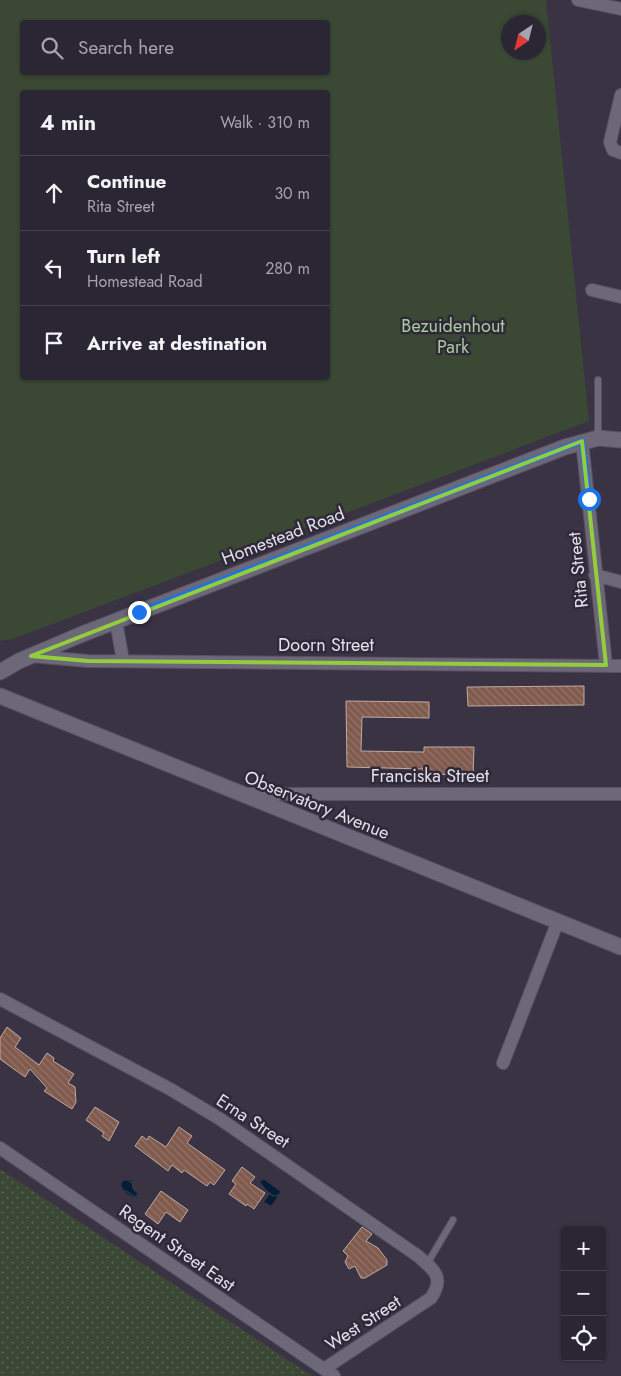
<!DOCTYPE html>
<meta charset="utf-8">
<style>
body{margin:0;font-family:Jost,sans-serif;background:#332e3b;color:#f1f3f6}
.controls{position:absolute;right:15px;bottom:15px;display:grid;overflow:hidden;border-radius:5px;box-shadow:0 1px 4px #0004}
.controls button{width:45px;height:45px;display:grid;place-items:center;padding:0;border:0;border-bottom:1px solid #47434e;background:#2b2633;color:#f1f3f6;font:25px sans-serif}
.compass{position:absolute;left:501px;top:15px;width:45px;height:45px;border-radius:50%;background:#2b2633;box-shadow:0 1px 4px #0004;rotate:215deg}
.stop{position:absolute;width:15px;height:15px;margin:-11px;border:4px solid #1a73e8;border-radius:50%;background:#fff}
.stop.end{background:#1a73e8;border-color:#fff;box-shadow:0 1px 5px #0008}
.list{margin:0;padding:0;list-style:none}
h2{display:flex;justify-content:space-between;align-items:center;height:65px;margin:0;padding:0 20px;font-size:21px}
h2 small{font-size:16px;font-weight:400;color:#a6a5ac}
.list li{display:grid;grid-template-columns:32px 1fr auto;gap:15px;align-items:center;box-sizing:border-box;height:75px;padding:0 20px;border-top:1px solid #47434e}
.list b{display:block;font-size:19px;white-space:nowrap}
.list p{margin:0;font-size:16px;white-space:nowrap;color:#a6a5ac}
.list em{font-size:16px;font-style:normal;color:#a6a5ac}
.icon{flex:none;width:28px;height:28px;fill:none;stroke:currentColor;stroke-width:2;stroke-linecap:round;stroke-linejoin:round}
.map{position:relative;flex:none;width:621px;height:1376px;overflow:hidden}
.search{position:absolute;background:#2b2633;box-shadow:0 1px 4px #0004;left:20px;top:20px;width:310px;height:55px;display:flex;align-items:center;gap:12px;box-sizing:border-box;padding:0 18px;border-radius:5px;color:#a6a5ac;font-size:19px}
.panel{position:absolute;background:#2b2633;box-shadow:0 1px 4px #0004;left:20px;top:90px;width:310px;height:290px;border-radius:5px}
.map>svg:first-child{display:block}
.grass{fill:url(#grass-dots)}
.park{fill:#3a4834;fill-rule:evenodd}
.water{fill:url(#water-waves)}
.building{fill:url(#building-back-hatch);stroke:#c1aaa1}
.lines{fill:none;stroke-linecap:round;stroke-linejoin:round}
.lane-casing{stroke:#575261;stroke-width:8}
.street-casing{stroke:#575261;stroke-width:14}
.secondary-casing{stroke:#575261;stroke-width:17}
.lane{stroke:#6c6779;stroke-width:6}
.street{stroke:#6c6779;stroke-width:12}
.secondary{stroke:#6c6779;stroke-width:15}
.route{stroke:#1a73e8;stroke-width:6}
.marked{fill:none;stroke:#93cd3e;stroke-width:4;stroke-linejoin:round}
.labels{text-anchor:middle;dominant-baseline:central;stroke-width:5;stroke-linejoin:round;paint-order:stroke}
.park-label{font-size:18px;fill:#a7cd98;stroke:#2f293a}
.street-label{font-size:18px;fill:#e3e0eb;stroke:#2f293a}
</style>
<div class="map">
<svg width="621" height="1376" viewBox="0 0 621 1376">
<defs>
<pattern id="grass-dots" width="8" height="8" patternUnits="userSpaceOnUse" patternTransform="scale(1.25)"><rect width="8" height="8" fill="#3a4834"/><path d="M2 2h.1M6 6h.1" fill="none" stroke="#566252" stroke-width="1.8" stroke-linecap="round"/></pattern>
<pattern id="water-waves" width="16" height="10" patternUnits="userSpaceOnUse" patternTransform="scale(1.25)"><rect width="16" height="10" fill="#051d34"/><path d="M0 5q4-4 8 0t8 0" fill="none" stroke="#293e52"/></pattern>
<pattern id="building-back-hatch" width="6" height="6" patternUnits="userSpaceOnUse" patternTransform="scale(1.25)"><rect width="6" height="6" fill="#805b4d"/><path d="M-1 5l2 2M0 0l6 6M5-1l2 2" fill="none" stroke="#927267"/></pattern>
</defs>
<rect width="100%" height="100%" fill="#393344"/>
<path class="grass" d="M0,1169L312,1376H0Z"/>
<path class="park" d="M0,0H546L589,421L13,639L0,641ZM328,22V72H22V22ZM538,22V52H508V22ZM22,92H328V378H22Z"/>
<path class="water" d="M263,1179L281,1192L271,1206L264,1202L270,1194L260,1182Z
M132,1180V1188L137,1194V1197C129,1198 124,1191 121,1185L123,1181Z"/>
<path class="building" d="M584,686V705L468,706L467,687Z
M346,701L429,702V718L362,717L361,751L424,752V747H474L473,775L423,774V769L347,767Z
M7,1027L21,1038L15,1047L39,1065L47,1053L54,1058L53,1061L74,1074L68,1083L75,1087L76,1102L72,1109L44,1091L47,1088L30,1069L25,1077L0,1059V1038Z
M95,1107L119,1122L109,1141L102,1136L104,1133L86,1120Z
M179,1127L192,1136L187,1143L225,1170L214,1185L210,1182L207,1186L184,1170L182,1173L172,1165L168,1171L135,1146L142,1136L147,1140L149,1136L166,1147Z
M242,1167L255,1177L250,1183L265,1193L254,1209L247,1204L246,1206L229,1194L236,1184L232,1181Z
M161,1191L188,1210L180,1222L166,1212L158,1224L145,1214Z
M362,1227L372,1234L366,1241L378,1248L387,1260V1265L365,1278H361L355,1266L349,1269L345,1262L348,1256L343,1251Z"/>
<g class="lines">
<defs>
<path id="lane" d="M598,437V380
M427,1264L453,1220"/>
<path id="street" d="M578,0L621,9
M621,95L610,142L613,150L621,153
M592,290L621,297
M582,441L606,665
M595,575L621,582
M116,621L123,661
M31,656L88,661L621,666
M246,794H621
M0,999L170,1089L220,1119L418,1256C434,1270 445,1277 431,1298L324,1369
M503,1063L558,921
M0,1148L334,1376"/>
<path id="secondary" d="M0,672L19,661L80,635L565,447L598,438L621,440
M0,696L621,947"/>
</defs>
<use href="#lane" class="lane-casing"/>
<use href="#street" class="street-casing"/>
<use href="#secondary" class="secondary-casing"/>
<use href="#lane" class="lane"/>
<use href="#street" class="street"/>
<use href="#secondary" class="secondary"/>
</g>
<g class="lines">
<path class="route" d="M139,612L582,441L589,499"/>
</g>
<path class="marked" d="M582,441L606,665L88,661L31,656Z"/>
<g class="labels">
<g class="park-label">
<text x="453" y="326">Bezuidenhout<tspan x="453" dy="21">Park</tspan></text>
</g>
<g class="street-label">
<text transform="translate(283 536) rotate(-21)">Homestead Road</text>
<text transform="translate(578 570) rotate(-96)">Rita Street</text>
<text x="326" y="645">Doorn Street</text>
<text x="430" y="776">Franciska Street</text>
<text transform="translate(317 805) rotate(22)">Observatory Avenue</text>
<text transform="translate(253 1121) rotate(33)">Erna Street</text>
<text transform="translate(177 1248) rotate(35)">Regent Street East</text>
<text transform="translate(363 1323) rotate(-33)">West Street</text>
</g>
</g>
</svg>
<div class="controls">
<button>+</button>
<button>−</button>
<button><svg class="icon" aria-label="locate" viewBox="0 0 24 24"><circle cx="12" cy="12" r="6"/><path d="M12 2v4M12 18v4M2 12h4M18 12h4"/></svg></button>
</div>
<svg class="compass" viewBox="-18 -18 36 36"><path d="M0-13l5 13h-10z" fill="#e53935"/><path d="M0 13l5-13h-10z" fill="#a6a5ac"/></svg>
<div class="stop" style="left:589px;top:499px"></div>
<div class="stop end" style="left:139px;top:612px"></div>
<div class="search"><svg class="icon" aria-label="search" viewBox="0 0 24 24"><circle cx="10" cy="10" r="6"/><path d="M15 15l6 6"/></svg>Search here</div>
<section class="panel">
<h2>4 min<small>Walk · 310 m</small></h2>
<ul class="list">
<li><svg class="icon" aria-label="ahead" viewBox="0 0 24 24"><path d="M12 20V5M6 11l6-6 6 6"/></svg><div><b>Continue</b><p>Rita Street</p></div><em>30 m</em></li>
<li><svg class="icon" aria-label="left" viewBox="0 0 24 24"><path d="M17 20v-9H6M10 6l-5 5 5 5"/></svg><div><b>Turn left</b><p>Homestead Road</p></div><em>280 m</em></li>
<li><svg class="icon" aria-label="arrive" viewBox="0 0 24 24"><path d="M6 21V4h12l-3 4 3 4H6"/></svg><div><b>Arrive at destination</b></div></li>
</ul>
</section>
</div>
